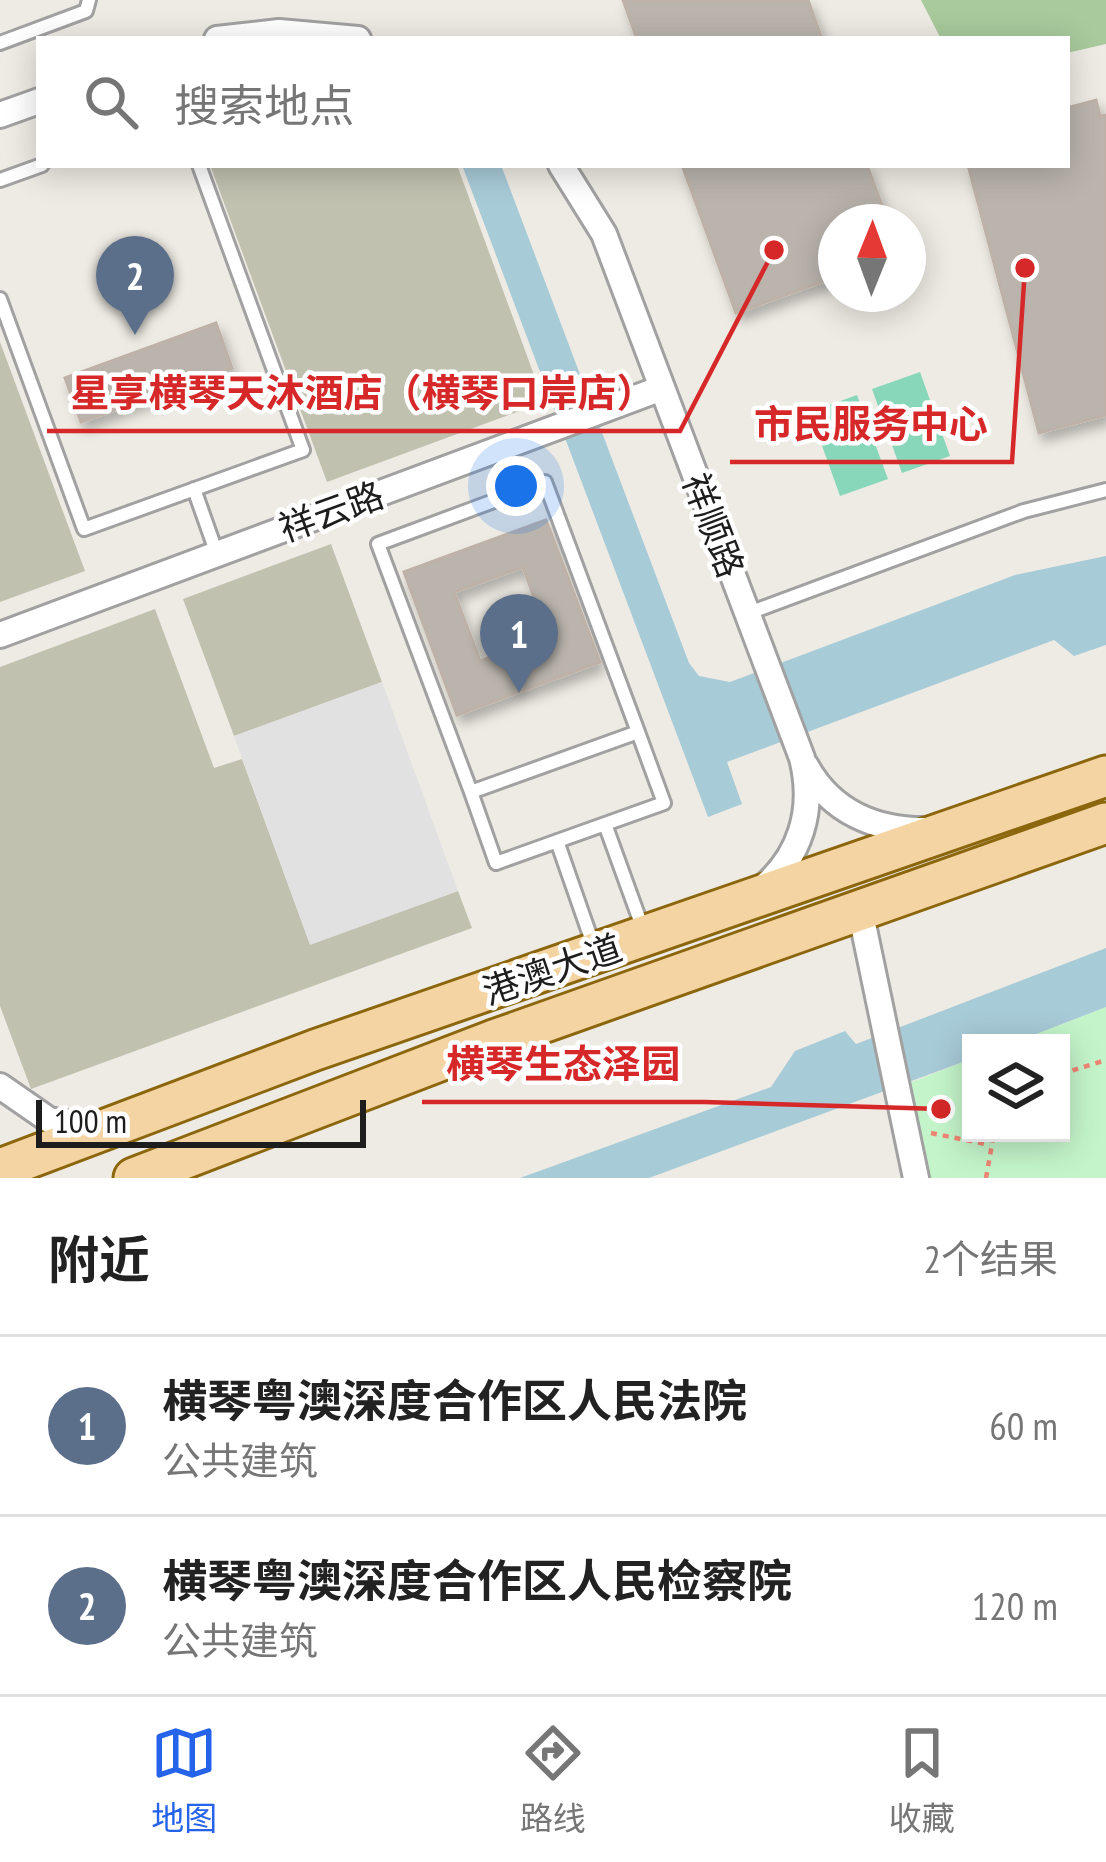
<!DOCTYPE html>
<html lang="zh">
<meta charset="utf-8">
<style>
body{margin:0;font-family:"PT Sans Narrow","Noto Sans SC",sans-serif;background:#f2f2f2;color:#222}
.controls{position:absolute;right:36px;bottom:36px;display:grid;overflow:hidden;border-radius:0px;box-shadow:0 6px 30px #0003}
.controls button{width:108px;height:108px;display:grid;place-items:center;padding:0;border:0;border-bottom:3px solid #e0e0e0;background:#fff;color:#222;font:60px sans-serif}
.compass{position:absolute;left:818px;top:204px;width:108px;height:108px;border-radius:50%;background:#fff;box-shadow:0 6px 30px #0003;rotate:1deg}
.scale{position:absolute;left:36px;bottom:30px;width:330px;box-sizing:border-box;padding-left:12px;border:6px solid #1d1d1d;border-top:0;font-size:33px;line-height:42px;white-space:nowrap;color:#1d1d1d;-webkit-text-stroke:9px #fff;paint-order:stroke}
.you{position:absolute;left:516px;top:486px;width:42px;height:42px;margin:-30px;border:9px solid #fff;border-radius:50%;background:#1a73e8;box-shadow:0 0 0 18px #1a73e833}
.badge{display:grid;place-items:center;width:78px;height:78px;border-radius:50%;background:#2563eb;color:#fff;font-size:39px;font-weight:700}
.pin{position:absolute;translate:-50% -99px;filter:drop-shadow(0 3px 6px #0008)}
.pin::after{content:'';position:absolute;top:63px;width:42px;height:36px;background:inherit;clip-path:polygon(0 0,100% 0,50% 100%)}
.list{margin:0;padding:0;list-style:none}
h2{display:flex;justify-content:space-between;align-items:center;height:156px;margin:0;padding:0 48px;font-size:51px}
h2 small{font-size:39px;font-weight:400;color:#767676}
.list li{display:grid;grid-template-columns:78px 1fr auto;gap:36px;align-items:center;box-sizing:border-box;height:180px;padding:0 48px;border-top:3px solid #e0e0e0}
.list b{display:block;font-size:45px;white-space:nowrap}
.list p{margin:0;font-size:39px;white-space:nowrap;color:#767676}
.list em{font-size:39px;font-style:normal;color:#767676}
.icon{flex:none;width:66px;height:66px;fill:none;stroke:currentColor;stroke-width:2;stroke-linecap:round;stroke-linejoin:round}
.map{position:relative;flex:none;width:1106px;height:1178px;overflow:hidden}
.search{position:absolute;background:#fff;box-shadow:0 6px 30px #0003;left:36px;right:36px;top:36px;height:132px;display:flex;align-items:center;gap:30px;box-sizing:border-box;padding:0 42px;border-radius:0px;color:#767676;font-size:45px}
.sheet{height:516px;background:#fff}
nav{display:flex;justify-content:space-around;align-items:center;box-sizing:border-box;height:168px;border-top:3px solid #e0e0e0;background:#fff;font-size:33px;color:#767676}
nav a{display:grid;justify-items:center;gap:6px}
nav .on{color:#2563eb}
.map>svg:first-child{display:block}
.construction{fill:#c1c1b0}
.forest{fill:#a8ca9c}
.park{fill:#c4f5ca}
.pitch{fill:#88d7bb}
.parking{fill:#e1e1e1}
.water{fill:#a8cbd8}
.building{fill:#bab4ad;stroke:#beb2a8;stroke-width:3;fill-rule:evenodd;filter:url(#shadow)}
.lines{fill:none;stroke-linecap:round;stroke-linejoin:round}
.lane-casing{stroke:#a1a1a1;stroke-width:18}
.street-casing{stroke:#a1a1a1;stroke-width:30}
.primary-casing{stroke:#8b660c;stroke-width:45}
.path{stroke:#ef8674;stroke-width:4.5;stroke-dasharray:6 6;stroke-linecap:butt}
.lane{stroke:#fff;stroke-width:12}
.street{stroke:#fff;stroke-width:24}
.primary{stroke:#f4d4a2;stroke-width:39}
.labels{text-anchor:middle;dominant-baseline:central;stroke-width:9;stroke-linejoin:round;paint-order:stroke}
.street-label{font-size:36px;fill:#1d1d1d;stroke:#fff}
.leader{fill:none;stroke:#d62828;stroke-width:4.5}
.callout-dot{fill:#d62828;stroke:#fff;stroke-width:4.5}
.callout-label{font-size:39px;text-anchor:middle;font-weight:bold;fill:#d62828;stroke:#fff;stroke-width:9;stroke-linejoin:round;paint-order:stroke}
</style>
<div class="map">
<svg width="1106" height="1178" viewBox="0 0 1106 1178">
<defs>
<filter id="shadow"><feDropShadow dx="4.5" dy="8" stdDeviation="6" flood-color="#0004"/></filter>
</defs>
<rect width="100%" height="100%" fill="#eeebe4"/>
<path class="construction" d="M210,165H457L544,402L327,482Z
M0,342L85,571L0,602Z
M331,544L382,682L234,736L183,599Z
M155,609L214,768L242,759L310,944L458,891L472,928L31,1089L0,1006V667Z"/>
<path class="forest" d="M921,0H1106V44L1067,53V39H941Z"/>
<path class="park" d="M1106,1007V1178H926L907,1084L971,1059V1133H1061V1043H1013Z"/>
<path class="pitch" d="M920,372L950,456L902,473L872,389Z
M857,395L888,479L840,496L810,412Z"/>
<path class="parking" d="M382,682L458,891L310,945L234,736Z"/>
<path class="water" d="M462,165H501L689,663L699,676L730,682L1015,575L1106,556V645L1074,656L1054,640L727,762L742,804L708,817Z
M1106,948V1007L1013,1043H971V1059L649,1178H520L771,1087L795,1051L845,1031L856,1044Z"/>
<path class="building" d="M623,0H808L822,39H637Z
M1096,100L1100,116L1106,115V415L1039,433L968,165H1067V108Z
M682,165H867L888,222H836V277L736,313Z
M216,323L232,368L81,422L65,378Z
M546,520L600,662L457,715L404,572ZM523,567L548,636L480,661L454,592Z"/>
<g class="lines">
<defs>
<path id="lane" d="M0,43L86,11L89,0
M0,180L42,165
M0,299L84,529L303,450L199,165
M194,489L217,554
M749,613L1024,511L1106,490
M638,732L664,803L496,863L471,792Z
M471,792L378,544L545,482L638,732
M605,824L643,929
M557,841L594,947"/>
<path id="street" d="M217,39L279,32L358,39
M0,115L39,101
M561,165L604,234L802,758C815,809 801,857 760,890
M0,635L662,388
M806,766C831,812 876,831 927,830
M860,910L916,1178
M0,1086L49,1120L96,1128"/>
<path id="primary" d="M0,1169L315,1050L1106,776
M134,1178L494,1040L1106,823"/>
</defs>
<use href="#lane" class="lane-casing"/>
<use href="#street" class="street-casing"/>
<use href="#primary" class="primary-casing"/>
<path class="path" d="M1061,1074L1106,1060
M931,1133L990,1145
M986,1178L994,1133"/>
<use href="#lane" class="lane"/>
<use href="#street" class="street"/>
<use href="#primary" class="primary"/>
</g>
<g class="labels">
<g class="street-label">
<text transform="translate(331 511) rotate(-20)">祥云路</text>
<text transform="translate(714 525) rotate(69)">祥顺路</text>
<text transform="translate(552 969) rotate(-19)">港澳大道</text>
</g>
</g>
<path class="leader" d="M774 250L680 431H47M1025 268L1012 462H730M941 1109L704 1102H422"/>
<g class="callout-dot">
<circle cx="774" cy="250" r="12"/>
<circle cx="1025" cy="268" r="12"/>
<circle cx="941" cy="1109" r="12"/>
</g>
<g class="callout-label">
<text x="363" y="407">星享横琴天沐酒店（横琴口岸店）</text>
<text x="871" y="438">市民服务中心</text>
<text x="563" y="1078">横琴生态泽园</text>
</g>
</svg>
<div class="controls">
<button><svg class="icon" aria-label="layers" viewBox="0 0 24 24"><path d="M12 4l9 5-9 5-9-5zM3 14l9 5 9-5"/></svg></button>
</div>
<svg class="compass" viewBox="-18 -18 36 36"><path d="M0-13l5 13h-10z" fill="#e53935"/><path d="M0 13l5-13h-10z" fill="#767676"/></svg>
<div class="scale">100 m</div>
<div class="you"></div>
<div class="pin badge" style="left:519px;top:693px;background:#5c6f8a">1</div>
<div class="pin badge" style="left:135px;top:335px;background:#5c6f8a">2</div>
<div class="search"><svg class="icon" aria-label="search" viewBox="0 0 24 24"><circle cx="10" cy="10" r="6"/><path d="M15 15l6 6"/></svg>搜索地点</div>
</div>
<section class="sheet">
<h2>附近<small>2个结果</small></h2>
<ul class="list">
<li><span class="badge" style="background:#5c6f8a">1</span><div><b>横琴粤澳深度合作区人民法院</b><p>公共建筑</p></div><em>60 m</em></li>
<li><span class="badge" style="background:#5c6f8a">2</span><div><b>横琴粤澳深度合作区人民检察院</b><p>公共建筑</p></div><em>120 m</em></li>
</ul>
</section>
<nav>
<a class="on"><svg class="icon" aria-label="map" viewBox="0 0 24 24"><path d="M3 6l6-2 6 2 6-2v14l-6 2-6-2-6 2zM9 4v14M15 6v14"/></svg>地图</a>
<a><svg class="icon" aria-label="directions" viewBox="0 0 24 24"><path d="M12 3l9 9-9 9-9-9zM9 14v-3h6M13 9l2 2-2 2"/></svg>路线</a>
<a><svg class="icon" aria-label="saved" viewBox="0 0 24 24"><path d="M7 4h10v16l-5-4-5 4z"/></svg>收藏</a>
</nav>
